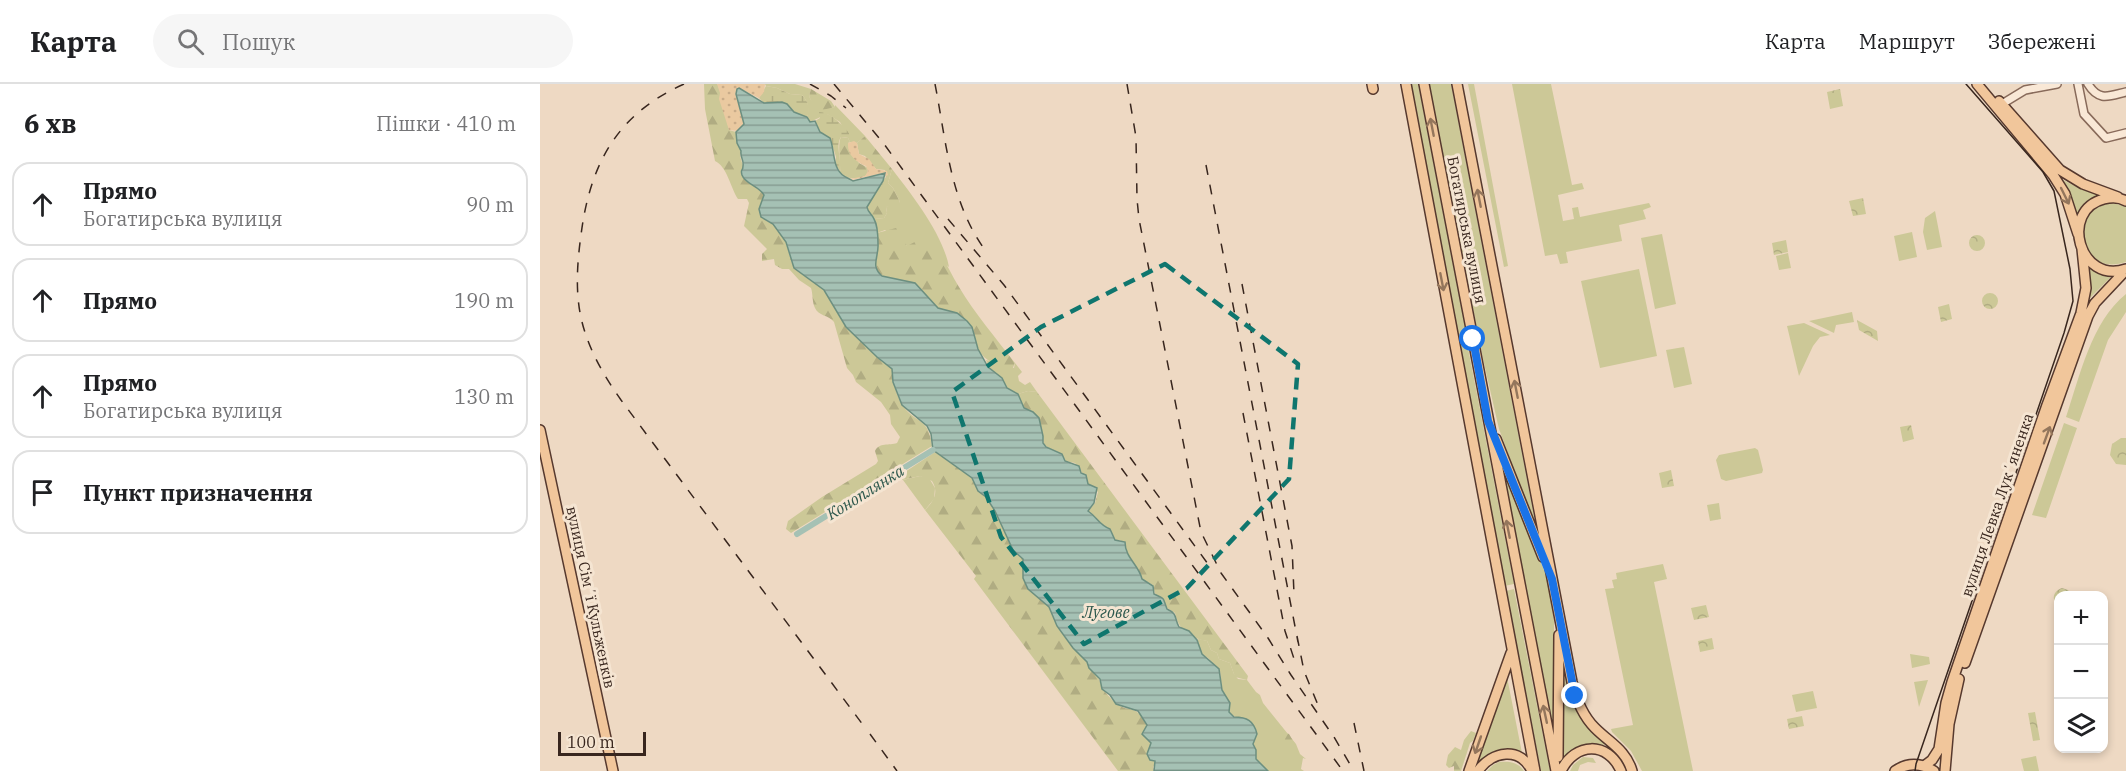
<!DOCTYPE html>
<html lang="uk">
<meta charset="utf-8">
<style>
body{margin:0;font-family:"IBM Plex Serif",serif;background:#f6f6f6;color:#202124}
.controls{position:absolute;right:18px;bottom:18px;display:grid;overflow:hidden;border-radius:12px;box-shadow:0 3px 9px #0003}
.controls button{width:54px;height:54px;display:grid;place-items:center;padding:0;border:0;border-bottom:2px solid #e0e0e0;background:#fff;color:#202124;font:30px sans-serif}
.scale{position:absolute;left:18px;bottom:15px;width:88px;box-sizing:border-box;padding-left:6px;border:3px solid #38261e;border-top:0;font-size:16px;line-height:21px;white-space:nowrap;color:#38261e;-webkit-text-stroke:4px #f5e5d2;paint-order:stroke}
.stop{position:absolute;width:18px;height:18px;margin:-14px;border:4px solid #1a73e8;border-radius:50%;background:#fff}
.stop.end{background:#1a73e8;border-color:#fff;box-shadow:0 2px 6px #0008}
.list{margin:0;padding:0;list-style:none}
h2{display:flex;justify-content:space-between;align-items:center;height:78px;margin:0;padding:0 24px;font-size:26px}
h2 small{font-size:20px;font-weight:400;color:#757577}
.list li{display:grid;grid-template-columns:39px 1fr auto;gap:18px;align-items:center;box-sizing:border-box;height:84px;margin:0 12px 12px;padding:0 12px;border:2px solid #e0e0e0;border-radius:18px}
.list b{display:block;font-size:22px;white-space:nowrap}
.list p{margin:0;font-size:20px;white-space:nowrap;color:#757577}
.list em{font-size:20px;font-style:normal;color:#757577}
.icon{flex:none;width:33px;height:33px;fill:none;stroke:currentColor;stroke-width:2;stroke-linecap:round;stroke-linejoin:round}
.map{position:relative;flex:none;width:1586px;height:687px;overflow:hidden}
header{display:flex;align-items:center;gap:36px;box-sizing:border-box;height:84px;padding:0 30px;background:#fff;border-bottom:2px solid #e0e0e0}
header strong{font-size:28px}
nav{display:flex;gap:33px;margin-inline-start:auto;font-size:21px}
.search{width:420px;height:54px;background:#f6f6f6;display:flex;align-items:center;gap:15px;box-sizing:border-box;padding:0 21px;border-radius:33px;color:#757577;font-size:22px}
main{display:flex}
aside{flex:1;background:#fff}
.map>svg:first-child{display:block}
.grass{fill:#ccc897}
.forest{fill:url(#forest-firs)}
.wetland{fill:url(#wetland-marsh)}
.sand{fill:url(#sand-dots)}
.park{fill:url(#park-crowns)}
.water{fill:url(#water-rules);stroke:#6c8f80;stroke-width:1.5}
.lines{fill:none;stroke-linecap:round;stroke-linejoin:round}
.canal{stroke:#a5c1b4;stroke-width:6}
.minor-casing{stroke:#886a5a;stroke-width:10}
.major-casing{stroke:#56392e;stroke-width:12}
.minor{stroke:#f9e8d6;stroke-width:7}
.major{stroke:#f1c69b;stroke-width:9}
.tram{stroke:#38261e;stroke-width:1.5}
.rail{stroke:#38261e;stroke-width:1.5;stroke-dasharray:10 10;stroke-linecap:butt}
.oneway{stroke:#94765c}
.route{stroke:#1a73e8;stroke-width:8}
.marked{fill:none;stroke:#0f766e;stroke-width:4.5;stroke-dasharray:12 8;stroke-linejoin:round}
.labels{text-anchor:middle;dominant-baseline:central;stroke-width:6;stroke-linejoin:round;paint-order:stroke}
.street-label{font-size:15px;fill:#38261e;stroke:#f5e5d2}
.water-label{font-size:16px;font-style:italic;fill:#2d584d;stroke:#f5e5d2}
</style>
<header>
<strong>Карта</strong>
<div class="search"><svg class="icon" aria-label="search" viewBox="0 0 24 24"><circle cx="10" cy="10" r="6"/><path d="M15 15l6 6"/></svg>Пошук</div>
<nav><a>Карта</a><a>Маршрут</a><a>Збережені</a></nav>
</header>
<main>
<aside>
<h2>6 хв<small>Пішки · 410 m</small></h2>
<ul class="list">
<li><svg class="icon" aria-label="ahead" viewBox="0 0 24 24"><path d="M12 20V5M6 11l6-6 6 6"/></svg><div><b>Прямо</b><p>Богатирська вулиця</p></div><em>90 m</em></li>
<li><svg class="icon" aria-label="ahead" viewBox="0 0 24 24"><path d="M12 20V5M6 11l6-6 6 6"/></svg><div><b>Прямо</b></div><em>190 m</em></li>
<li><svg class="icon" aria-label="ahead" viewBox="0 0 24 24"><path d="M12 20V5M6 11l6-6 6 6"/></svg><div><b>Прямо</b><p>Богатирська вулиця</p></div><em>130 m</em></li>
<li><svg class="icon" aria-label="arrive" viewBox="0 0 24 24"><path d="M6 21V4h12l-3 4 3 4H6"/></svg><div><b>Пункт призначення</b></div></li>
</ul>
</aside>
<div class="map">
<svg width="1586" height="687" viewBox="0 0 1586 687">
<defs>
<pattern id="forest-firs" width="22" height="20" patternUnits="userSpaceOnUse" patternTransform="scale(1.5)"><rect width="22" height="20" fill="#ccc897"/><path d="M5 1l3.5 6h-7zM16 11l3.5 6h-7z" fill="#b0ac82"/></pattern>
<pattern id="wetland-marsh" width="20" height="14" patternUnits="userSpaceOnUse" patternTransform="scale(1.5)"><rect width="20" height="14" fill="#ccc897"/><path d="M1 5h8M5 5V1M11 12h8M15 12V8" fill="none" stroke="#b0ac82"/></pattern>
<pattern id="sand-dots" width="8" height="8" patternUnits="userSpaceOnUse" patternTransform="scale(1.5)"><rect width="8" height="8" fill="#eac9a0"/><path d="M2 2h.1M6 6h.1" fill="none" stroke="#c9ac89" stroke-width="1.8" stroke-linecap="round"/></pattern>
<pattern id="park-crowns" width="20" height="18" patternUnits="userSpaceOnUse" patternTransform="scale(1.5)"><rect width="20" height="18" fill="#ccc897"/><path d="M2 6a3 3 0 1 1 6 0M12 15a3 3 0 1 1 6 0" fill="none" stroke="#b0ac82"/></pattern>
<pattern id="water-rules" width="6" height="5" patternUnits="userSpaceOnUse" patternTransform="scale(1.5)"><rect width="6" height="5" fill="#a5c1b4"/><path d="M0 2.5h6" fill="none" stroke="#879d92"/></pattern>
</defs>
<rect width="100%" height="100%" fill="#eed9c3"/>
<path class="grass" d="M225,0H255L271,5L269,12C275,25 281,25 295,23V21L325,52L317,59L310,58L300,38L287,30L270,38L267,35C269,26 269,18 262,11L250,10L237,4L226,2Z
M870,0H878L927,253L919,254Z
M889,0H911L997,448L959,345L943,275Z
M928,0H934L968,182L964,183Z
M972,0H1011L1032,101L1042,99L1044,105L1018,111L1023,137L1034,135L1032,124L1038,123L1040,133L1109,119L1111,123L1103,126L1106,135L1079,141L1082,157L1026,168L1028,179L1020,180L1017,170L1005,172Z
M352,85C372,111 403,150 409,183L404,179L401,172L367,162L345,146L337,149L334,135L344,134L347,129L346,123L360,118L353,104L348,99Z
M1521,95L1541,105L1560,111L1545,118L1536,133L1534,122Z
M1571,119L1586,122V178C1539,194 1523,127 1571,119Z
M1395,127L1402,163L1387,166L1383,148L1385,134Z
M1372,148L1377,173L1359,177L1354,152Z
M1122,150L1136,220L1115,225L1101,154Z
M1248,169L1251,184L1239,186L1236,172Z
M1550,184L1561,190L1572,192L1550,214Z
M1099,185L1117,272L1060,284L1041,197Z
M1586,210V228L1568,256L1539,338L1526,333C1540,292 1551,238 1586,210Z
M1312,228L1314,238L1296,241L1294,249L1269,237Z
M1264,239L1290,251L1280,253L1273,262L1259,292L1247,242Z
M927,259L974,500L964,502L920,260Z
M1144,263L1152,300L1134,304L1126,266Z
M446,276L474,284L475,279L482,288L478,292L479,297L485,301L490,298L497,308L488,307L478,310C464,304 451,290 446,276Z
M1524,339L1537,344L1506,434L1492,431Z
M1215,364L1218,366L1223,386L1222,389L1186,397L1181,395L1176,376L1179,371Z
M960,373L1007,494L1014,537V653Z
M380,392L389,394L395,404L394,415L385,426L363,396Z
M1123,480L1127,495L1114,498L1153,687H1102L1091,667L1072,648L1071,645L1093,641L1065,505L1074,504L1072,496L1077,495L1076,489Z
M974,505L1010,687H1001L966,507Z
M659,555L667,557L671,566L677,569L679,575L690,579L694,590L698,595L707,596L716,608L720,611L723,619L756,660L760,670L766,675L763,674L761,685L764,687H728L716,676L713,660L717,650L715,644L689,629L688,615L682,606L680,587L668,574L662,570L657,556Z
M1370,570L1389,573L1390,580L1372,584Z
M1022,582C1025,587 1026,597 1028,604C1035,626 1046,643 1064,659V661C1048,657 1035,663 1024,673Z
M967,593L982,669C963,661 946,668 935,683Z
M1388,596L1379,623L1374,598Z
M1273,607L1277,624L1256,628L1252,611Z
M1496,672L1499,687H1484L1481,675Z
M1043,673L1053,674L1056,679L1048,678L1040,681L1038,687H1030L1033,681Z
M959,678C969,677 978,678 984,687H947L953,681Z"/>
<path class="forest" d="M164,0H177L179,2L189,46L196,48L197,59L201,67L200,72L203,82L202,86L203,94L221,106L224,111L227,137L233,140L246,158L252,179L258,187L284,206L301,235L330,266L352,285C353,297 356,312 363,322C377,341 388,332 392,362L251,449L246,445L248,437L282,413L336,380L338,377L335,367C339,358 349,362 357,359L360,353L351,340L350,331L341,318L316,298L313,291L307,284L294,238C289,231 278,232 275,224C272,218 273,210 271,204L259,196L249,185H242L235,181L234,175L222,177V170L227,165L204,142L209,119L207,115H198C191,105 187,82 175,77L165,25Z
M271,5L291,17L295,23L282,26L273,21L269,12Z
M325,52L352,85L348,99L353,104L360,118L356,122L346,123L347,129L344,134L334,135C332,133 329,129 328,127C324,117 340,99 346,93L345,86L336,85L325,72L319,70L317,59Z
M301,53L308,54L310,58L308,59L319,79L328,84L327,91C319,96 308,96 300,89C301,80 297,61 301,53Z
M356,144L367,162L388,151C401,167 408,185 419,203C435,230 456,254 475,279L471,288L461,286L444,273L438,266L427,237L417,229L398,224L375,199L342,192C329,181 340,165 337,149Z
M488,307L497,308L708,592L707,596L695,593L690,579L679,575L677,569L671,566L667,557C650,554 639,547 635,529C625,523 614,514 613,501L602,495C600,485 590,478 586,469C583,463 585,461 580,456H575L570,445C560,441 557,433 548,427L555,419L558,408L548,400L546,394L535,379L525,377L519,369L512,367L504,360C503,351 501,334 492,328C490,326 486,326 483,324C480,320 480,315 478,310Z
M395,368L432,394L438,407L446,413L455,427L473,466L483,475V494C491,504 500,513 509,523C516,532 520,546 527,556C537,570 560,587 562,605C567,609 570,615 576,619C591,631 594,617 607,642L604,653L611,659L616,679L613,683L614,687H578L434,495L436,492L385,426C394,417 399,408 392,397L380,392L362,396L359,392Z
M741,647L749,650L755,660L749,662C743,659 740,655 739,648Z
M931,647L936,649L933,657L930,659L921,687H914V682L909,684L906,681L908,671L915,663L921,666L924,656Z"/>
<path class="wetland" d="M226,2L237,4L250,10L262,11C268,17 271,26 267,33L254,28L242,18L224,19L219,14Z
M279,28C290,28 302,40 309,49V54L301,53C295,62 302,76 300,87L295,80L296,73L290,54L280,48L275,37L280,34Z"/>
<path class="sand" d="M177,0H225L224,8L219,14L203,6L197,5L196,10L204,40L198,47L189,46L179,15L180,9Z
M314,57L317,59L319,70L329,75L336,85L347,87L348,91L344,93V89L311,96L310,95L325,92L328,87L326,82C316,78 307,71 308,59Z"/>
<path class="park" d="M1300,5L1303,22L1290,25L1287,8Z
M1323,114L1326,130L1313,132L1309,117Z
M1429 159a8 8 0 1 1 16 0a8 8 0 1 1-16 0Z
M1246,156L1248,168L1234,171L1232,159Z
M1442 217a8 8 0 1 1 16 0a8 8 0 1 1-16 0Z
M1409,220L1412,235L1401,238L1398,223Z
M1317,236L1337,247L1338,257L1319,246Z
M1371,341L1374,355L1363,358L1360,343Z
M1581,354H1586V381L1576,380L1570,371L1572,360Z
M1131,386L1134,402L1122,404L1119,389Z
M1179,419L1181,435L1170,437L1167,421Z
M1522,504L1528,506L1532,511L1518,512V522C1511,516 1513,507 1522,504Z
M1166,521L1169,533L1154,536L1151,524Z
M1172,554L1174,565L1160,568L1158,557Z
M1495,628L1500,656L1493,657L1488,629Z
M1262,632L1264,642L1249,645L1247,635Z"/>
<path class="water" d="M199,4L224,19L242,18L247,20L254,28L267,33L270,38L275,37L280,48L290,54C295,67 292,84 304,92C307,94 310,95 313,97L345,89L343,97L327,123C328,129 332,130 334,135C337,140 338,153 338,160C339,173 330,182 342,192L375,199L398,224L417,229L427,237L432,243L438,265L448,283L462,294L467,304L478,310L484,324L493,328L499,334L503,352V359L506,363L522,370L525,377L539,382L541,389L546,391L548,400L557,404L554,419L548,427C557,433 559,441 570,445L575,456L585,458C585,474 599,481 602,495L613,502L614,510C626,516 622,512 627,525C638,530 634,534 639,543L649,547L657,556L662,570L679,585L682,606L690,619L689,628L694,633C707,633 714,637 717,650L713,660L716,666V675L728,687H614L615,677L610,676L607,670L611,659L602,650L607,641L598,627L576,620L570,611L562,605L560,595L549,584L547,578L533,564L517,542L509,523L488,505L483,494V475L473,466L455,427L446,413L438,407L432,394L393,366L391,350L387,342L362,321L353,298L352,285L337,273L306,243L284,206L254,184L246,158L233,140L221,133L219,125L224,111C219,102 205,100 202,91C200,84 203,88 203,82C204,75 200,74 201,67L197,59L196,48L204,40L196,10L197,5Z"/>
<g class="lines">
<path class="canal" d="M257,450L393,366"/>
<defs>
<path id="minor" d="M1538,0L1544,30L1566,54L1586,49
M1548,0C1559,18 1569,12 1586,8
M1462,20L1485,6L1517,0"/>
<path id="major" d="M832,0L833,5
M866,0L995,687
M884,0L1016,687
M917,0L1032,598C1036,615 1042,631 1055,644C1070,659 1086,666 1092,687
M1437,0L1513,91L1525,110L1538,150
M1459,17L1520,86L1543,100L1578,113
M1586,117C1579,113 1572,113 1564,115C1519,126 1539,201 1586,185
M0,346L73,687
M956,355L1003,473
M1425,579L1548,232L1555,219L1586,186
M1018,673L1019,551
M1384,682L1392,676L1399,665L1406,619L1412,598L1507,321L1541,229L1546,204L1542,165
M929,687L971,569
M938,687C952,667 980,662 992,687
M1021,687C1035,658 1068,657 1081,687
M1355,687C1368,678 1381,679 1394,687
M1405,687L1409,640L1419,595"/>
</defs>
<use href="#minor" class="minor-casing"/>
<use href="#major" class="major-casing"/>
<use href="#minor" class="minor"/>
<use href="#major" class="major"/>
<path class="tram" d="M1375,687L1376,680L1524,249L1533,217L1530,185L1514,107L1503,88L1426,0"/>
<path class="rail" d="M144,0C77,30 50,80 41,151C37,180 35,210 42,238C49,266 64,292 81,316L326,645
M270,0L291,12L306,24
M294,0L344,60L803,687
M395,0C406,56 410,118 445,166
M587,0L596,53L597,115L599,135L661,448L681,489L728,554L751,591L794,653L814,687
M666,81L758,558
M408,135L464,201L668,480
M702,200L752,462L754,510
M703,329L745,547L756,581
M757,552L764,587L778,621
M814,639L824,687
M330,650L357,687"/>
</g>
<defs><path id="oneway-shaft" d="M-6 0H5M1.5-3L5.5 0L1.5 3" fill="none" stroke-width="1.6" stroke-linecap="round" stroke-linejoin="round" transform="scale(1.5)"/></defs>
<g class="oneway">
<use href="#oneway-shaft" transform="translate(892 43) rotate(-101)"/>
<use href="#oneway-shaft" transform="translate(1525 112) rotate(64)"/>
<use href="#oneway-shaft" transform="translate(939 114) rotate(-101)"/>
<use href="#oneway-shaft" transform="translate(902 198) rotate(79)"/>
<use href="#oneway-shaft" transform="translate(976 305) rotate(-101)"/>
<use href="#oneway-shaft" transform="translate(1507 351) rotate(-70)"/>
<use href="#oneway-shaft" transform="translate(968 445) rotate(-101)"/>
<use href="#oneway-shaft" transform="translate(1005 630) rotate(-102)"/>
<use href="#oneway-shaft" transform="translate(938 661) rotate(109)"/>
</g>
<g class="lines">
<path class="route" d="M933,255L948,337L1012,495L1035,612"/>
</g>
<path class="marked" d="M625,180L758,280L749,395L647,504L544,560L461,453L412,308L501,243Z"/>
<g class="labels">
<g class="street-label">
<text transform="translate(927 146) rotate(79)">Богатирська вулиця</text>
<text transform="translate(1457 421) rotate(-71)">вулиця Левка Лукʼяненка</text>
<text transform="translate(51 513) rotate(78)">вулиця Сімʼї Кульженків</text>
</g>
<g class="water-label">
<text transform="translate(325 408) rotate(-32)">Коноплянка</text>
<text x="566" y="528">Лугове</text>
</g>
</g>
</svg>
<div class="controls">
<button>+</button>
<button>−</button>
<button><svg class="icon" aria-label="layers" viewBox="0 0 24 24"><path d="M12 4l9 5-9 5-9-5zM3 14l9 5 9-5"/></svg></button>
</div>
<div class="scale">100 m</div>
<div class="stop" style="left:933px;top:255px"></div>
<div class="stop end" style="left:1035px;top:612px"></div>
</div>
</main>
